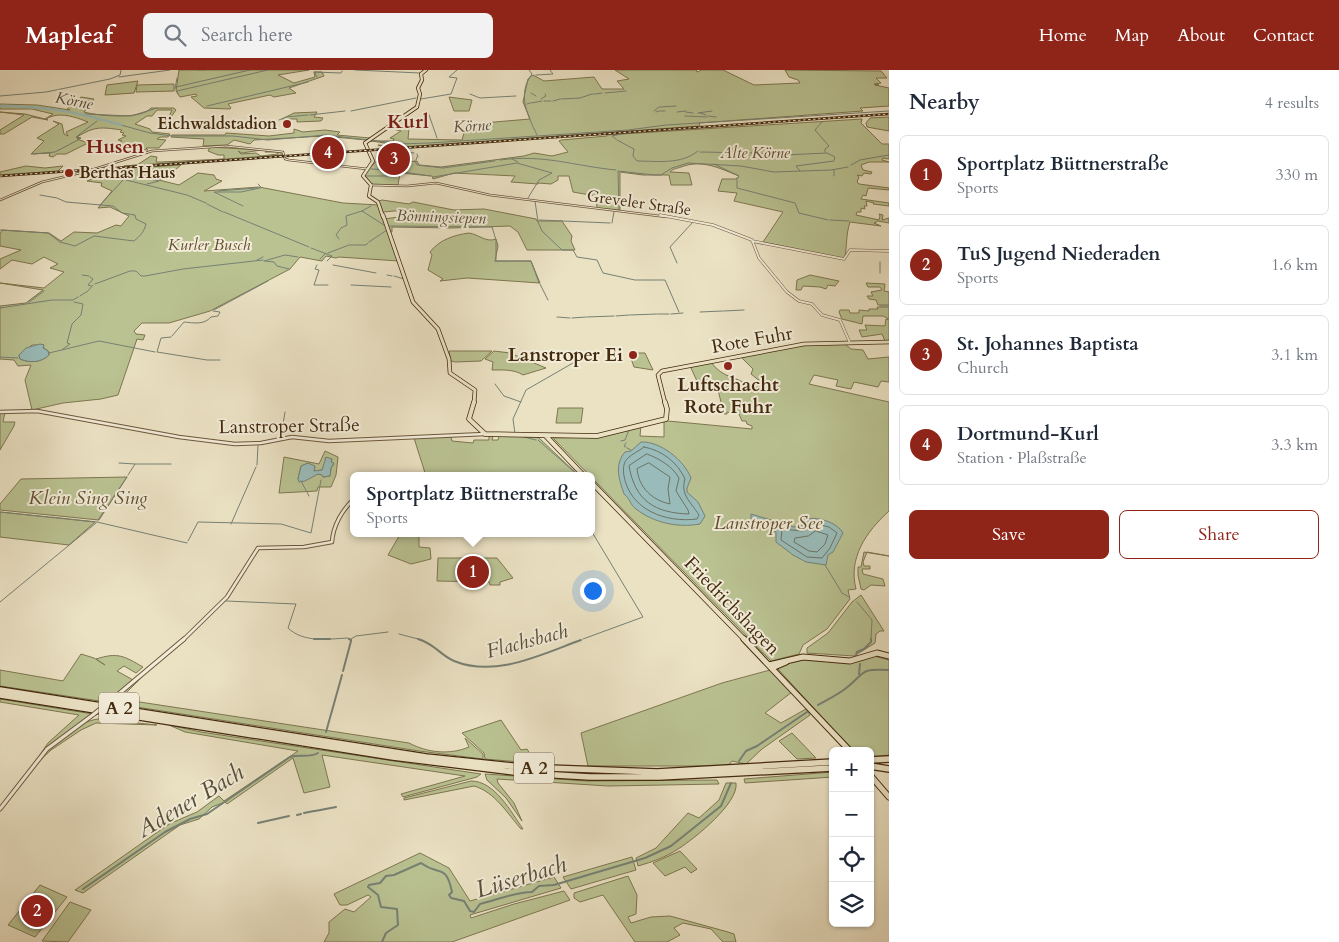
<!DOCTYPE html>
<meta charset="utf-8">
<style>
body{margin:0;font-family:Cardo,serif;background:#f2f2f3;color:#1f2937}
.controls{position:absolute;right:15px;bottom:15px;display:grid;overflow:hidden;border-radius:8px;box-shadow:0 1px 4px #0004}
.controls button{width:45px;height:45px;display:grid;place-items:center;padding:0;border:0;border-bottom:1px solid #e0e1e3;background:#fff;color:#1f2937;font:25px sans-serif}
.you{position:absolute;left:592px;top:520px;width:18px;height:18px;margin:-12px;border:4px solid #fff;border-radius:50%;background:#1a73e8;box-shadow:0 0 0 8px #1a73e833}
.badge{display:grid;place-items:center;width:32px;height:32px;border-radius:50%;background:#8f2418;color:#fff;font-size:16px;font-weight:700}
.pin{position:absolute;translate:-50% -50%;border:2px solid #fff;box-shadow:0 1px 5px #0006}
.popup{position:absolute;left:350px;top:402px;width:245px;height:65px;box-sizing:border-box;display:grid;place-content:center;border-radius:8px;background:#fff;filter:drop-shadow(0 1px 4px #0005);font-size:16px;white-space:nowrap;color:#747a83}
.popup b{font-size:19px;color:#1f2937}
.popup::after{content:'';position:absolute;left:50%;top:100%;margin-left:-10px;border:10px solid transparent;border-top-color:#fff}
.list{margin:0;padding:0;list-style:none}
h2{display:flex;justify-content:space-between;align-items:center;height:65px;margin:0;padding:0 20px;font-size:21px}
h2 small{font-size:16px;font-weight:400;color:#747a83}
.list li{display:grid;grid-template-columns:32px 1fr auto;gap:15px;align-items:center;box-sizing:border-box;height:80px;margin:0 10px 10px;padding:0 10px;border:1px solid #e0e1e3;border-radius:8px}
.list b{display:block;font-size:19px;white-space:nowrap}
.list p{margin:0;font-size:16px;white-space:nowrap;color:#747a83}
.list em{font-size:16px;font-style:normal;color:#747a83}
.actions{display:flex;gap:10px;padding:15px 20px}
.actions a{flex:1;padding:11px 0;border:1px solid #8f2418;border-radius:8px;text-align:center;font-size:18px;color:#8f2418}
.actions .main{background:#8f2418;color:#fff}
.icon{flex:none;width:28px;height:28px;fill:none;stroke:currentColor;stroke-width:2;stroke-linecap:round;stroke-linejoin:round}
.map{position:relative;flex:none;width:889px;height:872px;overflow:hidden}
header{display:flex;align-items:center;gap:30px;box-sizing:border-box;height:70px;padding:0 25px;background:#8f2418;color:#fff}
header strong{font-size:24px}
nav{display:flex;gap:28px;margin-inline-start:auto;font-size:18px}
.search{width:350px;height:45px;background:#f2f2f3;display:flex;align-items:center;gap:12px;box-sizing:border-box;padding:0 18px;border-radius:8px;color:#747a83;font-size:19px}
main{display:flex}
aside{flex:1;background:#fff}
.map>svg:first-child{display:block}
.green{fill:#bac292;stroke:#7e7650;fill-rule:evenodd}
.water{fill:#99bcba;stroke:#778175}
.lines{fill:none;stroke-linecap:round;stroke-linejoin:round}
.shore{stroke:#6e7264;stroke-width:1}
.stream-far1{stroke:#778175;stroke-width:1}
.stream{stroke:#778175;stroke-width:2}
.river{stroke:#99bcba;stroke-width:2.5}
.minor-far3-casing{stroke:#6d573b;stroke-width:2.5}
.minor-far2-casing{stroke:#6d573b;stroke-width:3}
.minor-far1-casing{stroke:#6d573b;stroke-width:4.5}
.minor-casing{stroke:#6d573b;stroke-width:5}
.major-far3-casing{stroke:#43290d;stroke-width:4}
.major-far2-casing{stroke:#43290d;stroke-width:4.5}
.major-far1-casing{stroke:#43290d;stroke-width:5.5}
.major-casing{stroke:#43290d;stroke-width:7}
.highway-casing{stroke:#43290d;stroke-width:8}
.minor-far3{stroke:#f2ecd9;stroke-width:1}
.minor-far2{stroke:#f2ecd9;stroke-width:2}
.minor-far1{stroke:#f2ecd9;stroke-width:2.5}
.minor{stroke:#f2ecd9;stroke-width:3}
.major-far3{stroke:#ebe2c4;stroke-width:2.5}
.major-far2{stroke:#ebe2c4;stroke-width:3}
.major-far1{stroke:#ebe2c4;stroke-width:4}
.major{stroke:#ebe2c4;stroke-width:5}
.highway{stroke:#ebe2c4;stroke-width:5.5}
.rail-casing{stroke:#43290d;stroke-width:2.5}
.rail{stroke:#f2ecd9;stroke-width:1;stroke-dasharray:2.5;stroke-linecap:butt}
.minor-bridge-casing{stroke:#6d573b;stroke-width:5;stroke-linecap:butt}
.minor-bridge{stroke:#f2ecd9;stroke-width:3}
.poi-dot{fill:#8f2418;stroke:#f2ecd9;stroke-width:2}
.labels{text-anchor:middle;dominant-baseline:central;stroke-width:4;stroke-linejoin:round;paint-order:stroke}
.far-water-label{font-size:16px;font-style:italic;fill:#584e38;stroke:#f2ecd9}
.far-poi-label{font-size:16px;font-weight:bold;fill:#43290d;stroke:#f2ecd9;text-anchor:end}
.far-park-label{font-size:16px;font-style:italic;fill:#614f2e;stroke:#f2ecd9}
.far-street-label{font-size:16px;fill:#43290d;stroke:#f2ecd9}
.shield{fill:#f2ecd9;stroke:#78644a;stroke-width:1}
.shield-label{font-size:18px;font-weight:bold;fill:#43290d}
.street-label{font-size:19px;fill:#43290d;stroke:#f2ecd9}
.poi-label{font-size:19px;font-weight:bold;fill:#43290d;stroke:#f2ecd9;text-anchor:end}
.park-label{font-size:19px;font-style:italic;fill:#614f2e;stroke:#f2ecd9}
.far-district-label{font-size:20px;font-weight:bold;fill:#7a1f14;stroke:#f2ecd9}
.water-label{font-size:20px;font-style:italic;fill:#584e38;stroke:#f2ecd9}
.near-water-label{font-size:24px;font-style:italic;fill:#584e38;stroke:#f2ecd9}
</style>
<header>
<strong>Mapleaf</strong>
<div class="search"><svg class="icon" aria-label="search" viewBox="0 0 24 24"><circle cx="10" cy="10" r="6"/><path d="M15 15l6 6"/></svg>Search here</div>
<nav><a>Home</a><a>Map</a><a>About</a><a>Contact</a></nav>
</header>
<main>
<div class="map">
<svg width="889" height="872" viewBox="0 0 889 872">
<rect width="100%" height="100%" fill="#ebe2c4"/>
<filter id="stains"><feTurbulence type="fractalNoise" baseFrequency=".004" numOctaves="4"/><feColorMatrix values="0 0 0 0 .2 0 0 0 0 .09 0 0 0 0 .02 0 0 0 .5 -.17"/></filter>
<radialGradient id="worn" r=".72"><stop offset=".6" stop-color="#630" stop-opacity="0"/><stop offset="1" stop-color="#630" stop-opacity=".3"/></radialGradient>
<path class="green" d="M179,0H309L278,5L294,13L315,7L314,2H322L324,6L289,18L296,23L274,27L270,25L228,34L231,38L230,39L204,38L191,27L197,26L196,24L180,27L176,21Z
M615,0H697L696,1L698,2L701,0H723L754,15L800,13L798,10L789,7L785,0L881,1L887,8H876L881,13L874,14L879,15H875L889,18V36L860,38L863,41L699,53L700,56L387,78L378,75L386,76L385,73L371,71H393L394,69L390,68L401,61L393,59L398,56L409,58L408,69L462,70L464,63L483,53L530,49L523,32L528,9L533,5L544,11L594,7L602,19H624L617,11L629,9Z
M138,11L134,23L105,25L107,15Z
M174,14V21L136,22L137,15Z
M81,27L94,29L84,42C99,46 141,50 151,38H174L176,40L171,47H169L172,40H157L152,46H147L135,54L150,59L152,62L170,64L168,67H160L157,69L166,70L159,78H146L148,80C140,79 133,83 125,80L130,75L118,74L122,71L118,70L126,66L122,65L124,63L120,62L122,60C101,57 95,56 77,67L81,68L77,69L88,73L66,84H57L53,87L49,86L50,83L31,84L44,71L37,68L59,54L53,51L62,54L64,64L68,66L66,62L88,52C75,47 59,41 46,49L48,50L32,47L4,64H0V60L24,45L0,42L25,44L45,49L53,44L32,39H0V34L37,35L70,40L67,39Z
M449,27L472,30L469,41H454Z
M317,42L314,47L323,48L321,51L297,52V49H282L294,43Z
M889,47V61L867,57L866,53L870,48Z
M862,49L861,53L882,74H889V89L883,88L882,90L889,92H869L861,95L863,100L872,102L871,104L864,103L862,106L857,105L859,107L857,112L859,114L889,118V120L868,118L866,126L863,125L861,129L889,133V136L873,134L874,133L866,131L867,136H864L865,139L861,138V142H857L856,145L879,150L880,146L879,144L883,145L882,150L889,148V153L878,151L874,153L881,156L850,152C846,164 847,175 845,187L842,188L763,172L783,142L734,131L737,123L718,121L722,109H736L739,106C719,98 702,89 681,97C676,99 674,98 670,102L689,103L692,115H671L669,105H643L620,102V140L597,138L596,126L573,122L569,106H558V110L551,114L538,113V114L511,112L515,106L454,103L433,109L432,106L400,103L398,115L370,114L364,107L367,100L378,90L396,93L417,91L419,95L441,97L524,86L534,83L552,86L568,82L559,71L561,70L607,66L606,65Z
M294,59L303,62L325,60L340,62L337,65L370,68L366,70L324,66L254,70L250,74L234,70L227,75L203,76L204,69L171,67L172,65H225L226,63L269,66L294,63Z
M210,77L261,80L242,83L238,81L241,84L256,83L261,86L278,84L277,82H265L268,80L279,82L283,85L124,96L137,95L151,86L157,87L156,92H161L224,89V85H218L208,81Z
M181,95L175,100L159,110L179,115L198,103L214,105L216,109L222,111L204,121L259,117L343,133L379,135L383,149L408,146L406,140L383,142L379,131L382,130L409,134L413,132L454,140L484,139L536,149L537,151H562L572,166L571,171L575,180H527L518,162L510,156L451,158L392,157V162H389L399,191L339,187L336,188L326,186L322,191L300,187L290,199L210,241L169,253H142L134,261L136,264L145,265L143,270L137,269L118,325L101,329L63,333L32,340L25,310L31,295L18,296L14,290L0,289V236L26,233L43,220L0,213L44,218L64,202L50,198L58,194L44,187L32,194L12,190L0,199V189L21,180L0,176V164L2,160L49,163L61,171L74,162L97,163L116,155L121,156L129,146L110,137L98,138L112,121L101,116L102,113L87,111L103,105L93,102L97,100ZM32,275H44L43,277L49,282V285C41,293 29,293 20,289L19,285Z
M26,96L45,98L63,96L58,101L0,105V102Z
M469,163C478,164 486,173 496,169L498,176L495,191H531L540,213L467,208L440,211L443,209L428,200L432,185L430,182C439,170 454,165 469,163Z
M810,205L839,211L835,216L828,215L826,219L820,217L803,216L801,220H796L797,210Z
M866,213L885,214L884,221L889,222V235H878L876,230L869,229L867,226H873L871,222L882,220L880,217H868Z
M877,237H889V249L883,246H863L862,254L842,249L839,242L840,240H849L850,243H859V240L869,241V239H878Z
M886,249L889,250V271H885L882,264L862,267L859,260H867L865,255L885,256Z
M808,274H845L851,279L863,280L868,289L889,287V312L881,311L878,317L854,312L851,319L836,316L838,310L814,305L809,314L889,332V441C866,462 848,488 856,519L848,520L850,529L827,559L803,575L799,584L771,591L553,368L598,367L641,355L640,366L664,367V351H668L752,359V356L747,354L746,351H742L739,344L727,342V344H724L716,312L697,311L690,296L711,292C724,310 737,305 751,318L764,316H766L751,304L753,299L741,287Z
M449,281H492L481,291L455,292L451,291Z
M494,281L510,283L546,298L523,305C514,299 502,300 492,300L493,292L485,289Z
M629,283H645L653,300L634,297Z
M558,338H583L581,353H556Z
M0,342H5L3,352H15L14,356L0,380Z
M489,365L493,366L492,370H498L499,366L538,367L579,406H426L414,368L451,367L452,371L473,373L474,370H489Z
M325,381L338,387L336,405L331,417H318L317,421L279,423L284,387L319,394ZM325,388L332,389L331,392L334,394L331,398L330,406L323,407V405L318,404L298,409L301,396L308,393L315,397L314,401L322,400L326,390Z
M127,407L99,450L0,440V434L21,409Z
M0,442L95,452L69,475L0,467Z
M401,463H419V477L430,478L431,489L411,494L388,485Z
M864,482L889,486L867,482L863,492L864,496H870V499H862L863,504L883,509L885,516L871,515L864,520L861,519L858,505V497H861Z
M438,488H497L513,508L500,512V515H490L489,512L437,511Z
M861,525L884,561H880L876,564L875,573L854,586L807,583V578L828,563L852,532Z
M81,584L94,588L105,595L96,589C118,582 124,586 143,597L136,603L124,596L117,601L133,610L106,632L0,616V600L63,611Z
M874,586L889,590V685L870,687V681H853L778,599C797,579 831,595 855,592C861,591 868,588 874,586Z
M151,598L120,629L409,673C428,683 450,685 469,677L465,668L483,684V689L419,681L111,633Z
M770,600L792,622L765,643L781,653L806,639L810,645L762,679L746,694L732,691L729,695L714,696H588L581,663L722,613Z
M0,629L93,644L49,675L33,695L48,673L79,645L0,632Z
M98,649L157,655L96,653L81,660L51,680L35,695C50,678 74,652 98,649Z
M501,650L521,680L527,679L532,687L520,692L485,689L484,683L462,663Z
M169,655L201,662L481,704L477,707L403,727L401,724L465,706L322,685L330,717L304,723L293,688L227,734L225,732L212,737L199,749L180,755L83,823L75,820L169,754L197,742L219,726L224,731L298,681L185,662Z
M792,663L816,688L797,689L779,671Z
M833,702V707L745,713L744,709Z
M485,704L587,711L717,710L719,714L608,716L497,709L498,713L514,733L522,751L506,728L487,710Z
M471,711C495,711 511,742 523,759H521C507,743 495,722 474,716L404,730V728Z
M726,713H736C739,733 694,769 678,779C666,787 652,792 638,796L636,788L656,778L688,743L699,748L719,730Z
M680,781L697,799L691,803L685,797L665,806L653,793Z
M420,783L449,798L470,831L554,807L561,818L470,845L471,848L514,834L564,821L570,830L452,872H324L329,863V852L345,839L354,842L371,827L368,825L347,835H340L334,824Z
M632,787L636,800L571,819L563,807Z
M628,806L637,825L636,844L628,847L631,853L651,847L670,846L728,862L734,864L736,872H723L711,859L683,853L674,858L680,865L667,872H635L603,825L580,832L574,828V823Z
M40,815L67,827L35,867L8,855Z
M70,832L91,840L68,872L42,871Z"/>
<path class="water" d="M40,274L44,275L43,278L48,281L49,285C41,293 29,293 20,289L19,285L26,278Z
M641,372C660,371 684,390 691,408L687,418V422L698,432L705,446L700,454C678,458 654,453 636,439C630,435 630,428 624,424C619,409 614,395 625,382L631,381Z
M326,387L332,389L331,392L334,393L331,398L330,406L323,407L322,405L318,404L305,411L299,412L298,409L301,396L308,393L315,396L314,401L322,400Z
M751,444L794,457L806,455L803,450C815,445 837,452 843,463L833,482L828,485L826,495L806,492L793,485L776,472V462L751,449Z"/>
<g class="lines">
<path class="shore" d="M644,377C662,380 678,393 685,409C680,425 691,432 699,445L697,449C666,453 630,440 624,406C623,400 623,392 628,388C632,384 639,381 644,377Z
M647,384C660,389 672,396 679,408L676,421L688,440L689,444C655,443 635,431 629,396Z
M649,393L670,407L668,419L670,434C652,430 639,418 637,399Z
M813,453L829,457L837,463L830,478L822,488L807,487L781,470L782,459L802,461Z
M816,461L828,465L825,474L817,482L809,481L794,472L795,468L808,466Z"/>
<path class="stream-far1" d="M198,0H205
M355,0L420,3
M529,0L532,4C517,24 527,44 537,65
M314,2L341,3L342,1
M315,3L317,7
M536,5L553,4L550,0
M119,7L170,0
M176,17L250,0
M175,19L177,8
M531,23L536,26
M605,23L626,21
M178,24L177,21L268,0
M470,24L480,28L516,26
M593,24H595
M596,24L602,23
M0,26L46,22L110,9L120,5L121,0
M421,29L451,24L457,8L449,7L457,0
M541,29L546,26L545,24
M561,29L580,28L592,24
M544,31H551
M553,31L560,29
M531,33L542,31
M527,34L530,33
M207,36L308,12
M351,41L416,28
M654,41L659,37L676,36
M660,41H665
M428,42L437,68
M656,42L659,41
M677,42L686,41
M686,42L693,43
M698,43L712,41
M700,43L706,45
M85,44L131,46L157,38
M310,45L345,41
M685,46L707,47
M708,46L716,47
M96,47L99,50
M286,47L308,45
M279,50L284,48
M822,52L815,60L829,76L825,79V82
M121,55L150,63L172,66H233L268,70L326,65L368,70
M79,69L76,67L97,51
M616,69L612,66L621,64
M372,70L399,74L430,73L628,60L666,55L889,41
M617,70L634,79L633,86L637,91C657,91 681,95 698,81
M387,72L389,77
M388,80L414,83
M700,82L755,83
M755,83L783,85
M33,84L55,82L78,70
M417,84L418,87
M784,85L827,83L835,87L834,90
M512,89L518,92
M416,90L417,87
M500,90C544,84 574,96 616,100
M411,91L401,95L397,101L430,106
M415,91L417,95L443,98L495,91
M714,94L739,106L737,109
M851,95L860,90L889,85
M834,100V106
M94,101H96
M800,101L796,96L834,91
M96,102L118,108
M365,106H388L392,100L371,99
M141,107L159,111L147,114
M433,107L517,93L552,103L539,110L528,128
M126,110L187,125L206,133
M737,110V118L795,133L799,143L828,150
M258,114L261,117
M218,121L257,118
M535,131L538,152L542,161L562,180H573L577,187L597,190L603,203L635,210H665L679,242
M207,134L223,142
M100,135L123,110
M243,136L214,122H241L260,118
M371,136L362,141L384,155
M619,139L618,101L654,105H661L672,98L688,93L741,96L774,102L831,100L848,97
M224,142L309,177
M539,150L610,153
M830,150L849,151
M612,153L614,142
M389,156L492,157L496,170V190
M0,160L48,163L60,172L75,176L94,166L134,171C140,166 144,162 146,154L136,149L135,145L122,143L113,136L66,132L57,128L40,125
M339,169L336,165L341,158L347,155L346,146L362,141
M369,172L387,160
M311,178L332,186L327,191
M328,183L349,175H366L368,173
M320,189L325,184
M257,190L263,187
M264,191L285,185L298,187
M265,191L274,192L277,196L289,199
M495,191H531L539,213
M880,192V203
M677,193L670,177L693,152
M317,195L315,199L319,200L314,215H328
M333,195L376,203
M82,205L89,206
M387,205L392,206
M394,206L404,209
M90,207L93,209L88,215L91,216
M95,214L130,201H136L141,206H145L183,199L263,190
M540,214L548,230
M351,215L391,217
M87,222L93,215
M80,226L86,222
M29,232L44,221
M880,236H889
M0,238L52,230H73L78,227
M214,240L268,211
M724,241L744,240
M700,242L723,241
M658,244H669
M671,244L683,243
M630,245L657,244
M616,246L629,245
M557,247L570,248
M587,247L614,246
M572,248L586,247
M172,266L184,252C194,253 204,255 211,247L218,246L220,242L213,241
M171,267L161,268L157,282L207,290H220
M63,279L70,274L67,273L72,254L81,245L83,234L74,232
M49,283L99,271L155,282
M0,287L18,288
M495,314L504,326L521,332
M515,364L513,349L526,320L573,293
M281,367L285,342
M524,367L536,370
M538,370L579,406
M621,371L625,370L629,360
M626,373L624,376L626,377
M627,378L631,380
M119,393L135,394L128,405
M135,394H171
M257,395L258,375
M301,411L309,426
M0,442L49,447
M51,447L97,452L187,473
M98,450L127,407
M231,454L256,397
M188,471L198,452L281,454L311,463L321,410
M825,495L842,523L849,527
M226,531L296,534L288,558C304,573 327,569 348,568L351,570
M0,532L96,453
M857,532L872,550L871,570
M399,564L422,570
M351,569L356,566L388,562
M583,569L643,547L592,462"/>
<path class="stream" d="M314,569H330
M349,569L351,570
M418,569C435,574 440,585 454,591C496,608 542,584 581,570
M856,585L857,582L864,579L871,572V569
M343,601L351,571
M859,604L860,594
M818,635C827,630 837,625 845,619C866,603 858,598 889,600
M326,662L342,605
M739,691L746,681L757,676L807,642
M315,741L336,737
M304,743L314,741
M297,745L301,744
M258,753L289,746
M83,819L165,762L190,749L207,744L290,687C299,684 310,688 318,683
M382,872L386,863L398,855L397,839L381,837L378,825L368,817L369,815L380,813L386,806L394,805L421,793C440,807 446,793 452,822L449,825L451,828L464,831L470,841L474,842L480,834C496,830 516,822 532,822L539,816L554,815L645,788L671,776L721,736L731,713"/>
<path class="river" d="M0,36C45,36 78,42 121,55"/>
<defs>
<path id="minor-far3" d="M371,115L407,116L436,113L490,125L667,147
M0,130L42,112L88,101L152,81L226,76L283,82L285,89L289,90L367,99"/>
<path id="minor-far2" d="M660,145L713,155L752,170L759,188L787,222L799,231L812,234L822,245L840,250L850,273
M752,171L844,189L850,180L889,181"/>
<path id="minor-far1" d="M0,342L37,341L179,367L235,374L261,373L292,367L329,371L485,364
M183,570L227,527L258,478L304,477L332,472C333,456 342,440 354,429"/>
<path id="minor" d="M109,632L184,569
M0,739L47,679L94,644"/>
<path id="major-far3" d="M383,147L378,132L369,126L371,115L363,106L373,91L365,73L417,37L420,24L418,18L422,10L421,4L426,0"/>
<path id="major-far2" d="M383,145L413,232L438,259L449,289L450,303L475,320L474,333
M665,333L658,305L662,301L804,274L889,272"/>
<path id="major-far1" d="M474,332L469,349L485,364L597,366L666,349L667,339L665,332
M546,366L584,406
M592,413L745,570"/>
<path id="major" d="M744,569L850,681
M769,595L803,587L850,591L877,583L889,586
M772,598L786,592
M870,705L889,727"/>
<path id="highway" d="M0,620L426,687L521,697L657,702L833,692
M0,625L393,687L522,703L590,707H659L833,698
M870,690L889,689
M870,696L889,699"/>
</defs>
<use href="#minor-far3" class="minor-far3-casing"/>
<use href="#minor-far2" class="minor-far2-casing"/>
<use href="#minor-far1" class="minor-far1-casing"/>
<use href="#minor" class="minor-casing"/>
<use href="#major-far3" class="major-far3-casing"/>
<use href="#major-far2" class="major-far2-casing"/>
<use href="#major-far1" class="major-far1-casing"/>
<use href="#major" class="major-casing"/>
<use href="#highway" class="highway-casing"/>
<use href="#minor-far3" class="minor-far3"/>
<use href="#minor-far2" class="minor-far2"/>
<use href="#minor-far1" class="minor-far1"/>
<use href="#minor" class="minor"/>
<use href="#major-far3" class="major-far3"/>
<use href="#major-far2" class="major-far2"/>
<use href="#major-far1" class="major-far1"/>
<use href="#major" class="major"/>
<use href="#highway" class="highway"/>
<defs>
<path id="rail" d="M0,106L889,44"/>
</defs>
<use href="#rail" class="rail-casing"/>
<use href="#rail" class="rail"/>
<defs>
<path id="minor-bridge" d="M94,644L109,632"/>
</defs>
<use href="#minor-bridge" class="minor-bridge-casing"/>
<use href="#minor-bridge" class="minor-bridge"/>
</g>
<g class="poi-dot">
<circle cx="287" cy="54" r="5"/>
<circle cx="69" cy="103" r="5"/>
<circle cx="633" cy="285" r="5"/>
<circle cx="728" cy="296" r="5"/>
</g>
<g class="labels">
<g class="far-water-label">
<text transform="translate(74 31) rotate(11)">Körne</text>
<text transform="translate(472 56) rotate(-4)">Körne</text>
<text transform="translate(441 147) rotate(2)">Bönningsiepen</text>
</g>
<g class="far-poi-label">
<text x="277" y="54">Eichwaldstadion</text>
<text x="79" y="103" text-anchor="start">Berthas Haus</text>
</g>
<g class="far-park-label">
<text x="755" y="83">Alte Körne</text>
<text x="209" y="175">Kurler Busch</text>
</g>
<g class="far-street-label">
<text transform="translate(639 133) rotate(8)">Greveler Straße</text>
</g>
<g class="shield">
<rect x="99" y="622.5" width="40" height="31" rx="4"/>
<rect x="514" y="682.5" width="40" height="31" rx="4"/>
</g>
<g class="shield-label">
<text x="119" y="638">A 2</text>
<text x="534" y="698">A 2</text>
</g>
<g class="street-label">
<text transform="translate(752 270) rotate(-10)">Rote Fuhr</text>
<text transform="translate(289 356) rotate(-1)">Lanstroper Straße</text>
<text transform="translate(732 536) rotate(46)">Friedrichshagen</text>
</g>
<g class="poi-label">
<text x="623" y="285">Lanstroper Ei</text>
<text x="728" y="315" text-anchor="middle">Luftschacht<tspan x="728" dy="22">Rote Fuhr</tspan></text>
</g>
<g class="park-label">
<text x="88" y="428">Klein Sing Sing</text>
<text x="768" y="453">Lanstroper See</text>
</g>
<g class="far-district-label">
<text x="408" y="51">Kurl</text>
<text x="115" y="76">Husen</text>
</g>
<g class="water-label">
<text transform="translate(527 571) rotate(-15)">Flachsbach</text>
</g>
<g class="near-water-label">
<text transform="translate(190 731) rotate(-31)">Adener Bach</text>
<text transform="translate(521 807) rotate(-17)">Lüserbach</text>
</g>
</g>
<rect width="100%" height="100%" filter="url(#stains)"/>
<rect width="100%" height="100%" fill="url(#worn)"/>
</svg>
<div class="controls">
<button>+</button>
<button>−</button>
<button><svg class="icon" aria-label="locate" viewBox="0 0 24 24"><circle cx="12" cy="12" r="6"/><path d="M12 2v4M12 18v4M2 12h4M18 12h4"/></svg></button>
<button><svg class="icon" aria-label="layers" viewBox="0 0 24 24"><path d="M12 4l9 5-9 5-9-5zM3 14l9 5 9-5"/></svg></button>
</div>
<div class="you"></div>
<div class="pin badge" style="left:473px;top:502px">1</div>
<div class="popup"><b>Sportplatz Büttnerstraße</b>Sports</div>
<div class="pin badge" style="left:37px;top:841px">2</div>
<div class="pin badge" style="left:394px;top:89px">3</div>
<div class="pin badge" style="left:328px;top:83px">4</div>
</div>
<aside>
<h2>Nearby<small>4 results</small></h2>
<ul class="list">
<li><span class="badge">1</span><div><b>Sportplatz Büttnerstraße</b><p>Sports</p></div><em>330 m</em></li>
<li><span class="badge">2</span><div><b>TuS Jugend Niederaden</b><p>Sports</p></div><em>1.6 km</em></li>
<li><span class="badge">3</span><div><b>St. Johannes Baptista</b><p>Church</p></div><em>3.1 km</em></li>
<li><span class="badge">4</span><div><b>Dortmund-Kurl</b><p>Station · Plaßstraße</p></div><em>3.3 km</em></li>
</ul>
<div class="actions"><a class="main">Save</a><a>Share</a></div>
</aside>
</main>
